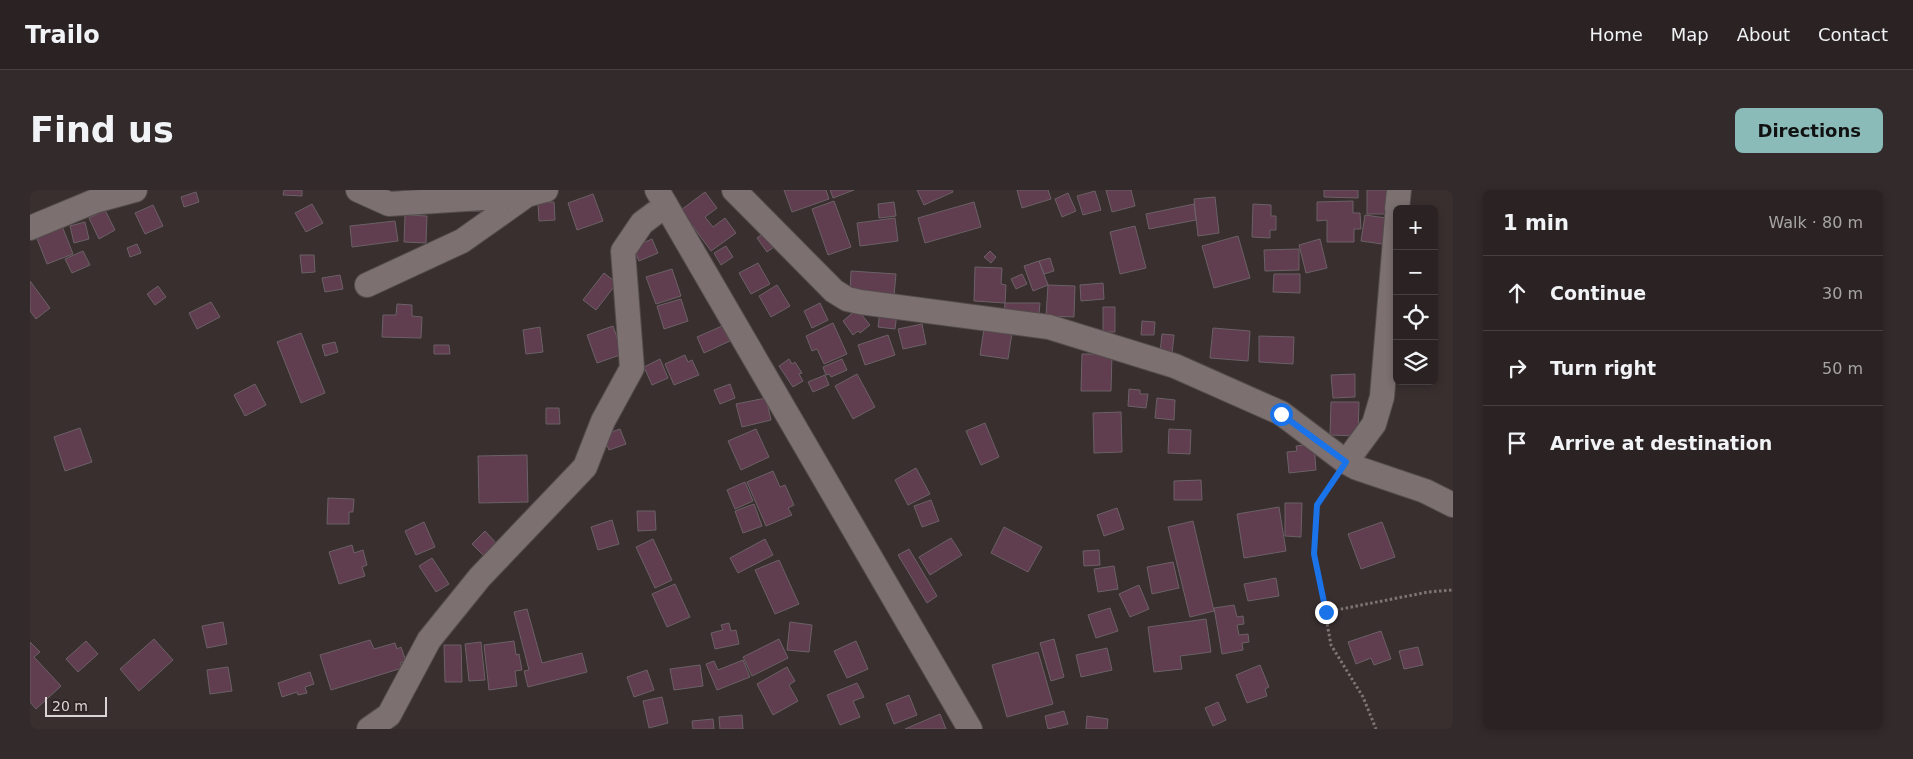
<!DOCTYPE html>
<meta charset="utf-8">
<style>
body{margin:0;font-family:"DejaVu Sans",sans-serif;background:#332b2b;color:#f1f3f6}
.controls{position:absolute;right:15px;top:15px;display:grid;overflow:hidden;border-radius:8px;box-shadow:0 2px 8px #0003}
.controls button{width:45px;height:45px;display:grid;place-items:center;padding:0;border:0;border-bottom:1px solid #474041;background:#2b2323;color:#f1f3f6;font:25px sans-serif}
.scale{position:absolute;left:15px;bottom:12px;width:62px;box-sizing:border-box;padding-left:5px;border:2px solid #dbd4d4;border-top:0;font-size:14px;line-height:18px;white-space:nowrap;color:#dbd4d4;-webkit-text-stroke:4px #2f2525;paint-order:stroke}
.stop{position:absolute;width:15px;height:15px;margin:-11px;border:4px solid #1a73e8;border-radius:50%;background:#fff}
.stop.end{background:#1a73e8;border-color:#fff;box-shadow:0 1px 5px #0008}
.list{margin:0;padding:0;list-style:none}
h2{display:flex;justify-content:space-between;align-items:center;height:65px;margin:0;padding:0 20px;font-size:21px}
h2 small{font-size:16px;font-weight:400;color:#a6a4a6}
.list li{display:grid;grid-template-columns:32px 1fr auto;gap:15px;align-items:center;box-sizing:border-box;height:75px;padding:0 20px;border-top:1px solid #474041}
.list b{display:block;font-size:19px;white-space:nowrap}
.list em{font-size:16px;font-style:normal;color:#a6a4a6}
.icon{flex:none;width:28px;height:28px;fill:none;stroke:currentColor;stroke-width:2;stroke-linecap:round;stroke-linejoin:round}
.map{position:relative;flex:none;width:1423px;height:539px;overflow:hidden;border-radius:8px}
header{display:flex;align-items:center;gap:30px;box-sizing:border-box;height:70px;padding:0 25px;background:#2b2323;border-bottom:1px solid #474041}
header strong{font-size:24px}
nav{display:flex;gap:28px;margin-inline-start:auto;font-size:18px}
.intro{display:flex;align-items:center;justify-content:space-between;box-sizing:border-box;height:120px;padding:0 30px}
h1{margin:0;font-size:35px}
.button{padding:12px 22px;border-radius:8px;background:#8bbbb9;color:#111;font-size:18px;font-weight:700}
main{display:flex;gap:30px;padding:0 30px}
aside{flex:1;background:#2b2323;border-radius:8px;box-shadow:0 2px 8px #0003}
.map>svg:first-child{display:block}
.building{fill:#603d4f;stroke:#6b6166}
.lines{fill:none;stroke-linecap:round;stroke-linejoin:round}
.minor-casing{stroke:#544c4c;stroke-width:26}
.path{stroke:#7e7575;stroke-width:3;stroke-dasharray:2.5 2.5;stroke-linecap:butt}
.minor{stroke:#7c7070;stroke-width:24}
.route{stroke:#1a73e8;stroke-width:6}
</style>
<header>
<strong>Trailo</strong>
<nav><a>Home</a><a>Map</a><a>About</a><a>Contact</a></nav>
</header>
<div class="intro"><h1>Find us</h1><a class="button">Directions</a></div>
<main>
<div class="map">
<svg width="1423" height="539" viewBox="0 0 1423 539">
<rect width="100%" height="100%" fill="#392f2f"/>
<path class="building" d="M254,0H272V6L253,5Z
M754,0H796L799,9L762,22Z
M800,0H824L803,8Z
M887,0H922L923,2L894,15Z
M987,0H1018L1021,9L992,18Z
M1076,0H1101L1105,16L1082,22Z
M1294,0H1328V8L1294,7Z
M1337,0H1364V24H1337Z
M1065,1L1071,20L1053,25L1047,6Z
M166,2L169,12L154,17L151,7Z
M675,2L687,18L675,27L683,37L695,28L706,43L681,61L651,20Z
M1038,3L1046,21L1032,27L1025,9Z
M563,4L573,31L547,40L538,13Z
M1185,7L1189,43L1168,46L1164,9Z
M804,11L821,57L798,65L782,19Z
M1323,11V23H1330L1331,39H1324V52H1297V30L1287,31V12Z
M524,12L525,30L509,31L508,13Z
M864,12L866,26L849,28L848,14Z
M944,12L951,37L895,53L888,28Z
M282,14L293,33L276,42L265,23Z
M1164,14L1166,30L1119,39L1116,24Z
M1223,14L1241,15V26H1246V40H1240V48L1222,47Z
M123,15L133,36L115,44L105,23Z
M75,20L85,40L69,49L59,28Z
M375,25L397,26L396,53L374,52Z
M1335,25L1363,29L1359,55L1331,51Z
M865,28L868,51L830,56L827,33Z
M365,31L368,51L322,57L320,36Z
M55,32L59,49L44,53L40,36Z
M32,36L43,64L17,74L6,46Z
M1105,36L1116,78L1090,84L1080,42Z
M734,43L744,57L737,62L727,48Z
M1208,46L1220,88L1184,98L1172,56Z
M622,49L628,63L609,71L603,57Z
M1290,49L1297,78L1276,83L1269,55Z
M107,54L111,63L100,67L97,58Z
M696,56L703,67L691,75L684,63Z
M1269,59V80L1235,81L1234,60Z
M53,61L60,75L42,83L35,69Z
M960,61L966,67L961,73L954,67Z
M270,65H284L285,82L272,83Z
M1020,68L1024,81L1014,84L1009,71Z
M1009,71L1018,95L1003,101L994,76Z
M728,73L740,94L721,104L709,83Z
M945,77L972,78L971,94L976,95L975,113L944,111Z
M642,79L651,106L626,114L616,87Z
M821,81L866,84L864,106L820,103Z
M574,83L587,93L566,120L553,110Z
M992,84L997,94L986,99L981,89Z
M1244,84H1270V103L1243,102Z
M310,85L313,99L295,102L292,88Z
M0,91L20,118L6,129L0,121Z
M1073,93L1074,109L1051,111L1050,95Z
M747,95L760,116L741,127L729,106Z
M1018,95L1045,96L1044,127L1016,126Z
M128,96L136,107L125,115L117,104Z
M651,109L658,131L634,139L627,116Z
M181,112L190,127L167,139L159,123Z
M790,113L798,130L782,138L774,121Z
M975,113H1010L1009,124H974Z
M367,114L382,115V126L392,127L391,148L352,147L353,125H366Z
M1073,117H1085V142H1073Z
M827,119L840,135L830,143L828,141L823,145L813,131Z
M850,121L867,123L865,139L848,137Z
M1112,131L1125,132L1124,145H1111Z
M955,132L983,136L978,169L950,165Z
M803,133L817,164L794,174L787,159L782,161L776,146Z
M892,134L896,154L873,159L868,139Z
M583,136L593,164L567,173L557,145Z
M692,136L700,151L674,163L667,147Z
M510,137L513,162L496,164L493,140Z
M1183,138L1220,141L1218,171L1180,168Z
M271,143L295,203L271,213L247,152Z
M1132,144L1144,145L1142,164L1130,162Z
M858,145L865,165L835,175L828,155Z
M1229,146L1264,147L1263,174L1229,172Z
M305,152L308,162L295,166L292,155Z
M404,155H419L420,164H404Z
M1052,164H1082L1081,201H1051Z
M655,165L658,172L662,170L669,185L644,195L635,174Z
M630,169L638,188L622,195L614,177Z
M759,169L762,174L765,172L772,183L769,184L773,191L763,197L749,176Z
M812,169L817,180L801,187L799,184L796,185L793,177Z
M827,184L845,217L823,229L805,196Z
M1325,184V207L1303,208L1301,185Z
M795,185L799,195L783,202L778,192Z
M225,194L236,215L215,226L204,205Z
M700,194L705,208L690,214L684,200Z
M1099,199L1110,200V204H1118L1116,218L1098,216Z
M736,208L741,230L712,237L706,214Z
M1127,208L1145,210L1144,230L1125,228Z
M1301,212H1329L1328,246L1300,245Z
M516,218H529L530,234H516Z
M1091,222L1092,262L1064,263L1063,223Z
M955,233L969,267L951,275L936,241Z
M50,238L62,272L35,281L24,247Z
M590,239L596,254L579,260L573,245Z
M726,239L739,267L711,280L698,251Z
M1139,239L1161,240L1160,264L1138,263Z
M1284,254L1286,280L1259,283L1257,262L1267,261L1266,256Z
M497,265L498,312L449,313L448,266Z
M886,278L900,304L878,315L865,290Z
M743,281L750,297L755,295L764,315L758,318L762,325L736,336L717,292Z
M1171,290L1172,310H1144V291Z
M715,292L723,311L705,319L697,300Z
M298,308L324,309L323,322H319V334H297Z
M901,310L909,331L892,337L884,316Z
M1255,313H1272L1271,347L1255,346Z
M724,314L732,336L713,343L705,321Z
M1249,317L1256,361L1214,368L1207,324Z
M1087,318L1094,339L1074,346L1067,325Z
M607,321H625L626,340L608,341Z
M582,330L589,354L568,360L561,337Z
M1163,331L1184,421L1160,427L1138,337Z
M394,332L405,357L386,365L375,341Z
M1352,332L1365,367L1331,379L1318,344Z
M974,337L1012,357L998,382L961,363Z
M455,341L467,354L454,366L442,354Z
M921,348L932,365L900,385L889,367Z
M623,349L642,390L625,398L606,357Z
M735,349L743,365L708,383L700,368Z
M322,355L324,363L333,360L337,375L332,377L335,386L309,394L299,362Z
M879,359L907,406L897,413L868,365Z
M1069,360L1070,375L1054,376L1053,361Z
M402,368L419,394L406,402L389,376Z
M749,370L769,414L745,424L725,380Z
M1143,372L1149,398L1122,404L1117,377Z
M1084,376L1088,399L1068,402L1064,379Z
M1246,388L1249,406L1218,411L1214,394Z
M645,394L660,427L637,437L622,404Z
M1109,395L1119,419L1100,427L1089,404Z
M1204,415L1207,427L1213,426L1214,434L1207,435L1209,445L1218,444L1219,452L1212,453L1213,460L1192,464L1184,418Z
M1080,418L1088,441L1066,448L1058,425Z
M497,419L512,473L552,463L557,482L498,497L494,481L499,480L484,422Z
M1176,429L1181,462L1150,466L1152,479L1124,482L1118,437Z
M193,432L197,454L177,458L172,436Z
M760,432L782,435L779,462L757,460Z
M699,433L701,441L706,440L709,454L685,459L681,443L693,440L691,435Z
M1351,441L1361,469L1344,475L1341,468L1326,474L1318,452Z
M124,449L143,470L109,501L90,479Z
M749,449L758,468L722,486L713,467Z
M1024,449L1034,487L1021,491L1010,453Z
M340,450L344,459L365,453L367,459L371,457L376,471L370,473L372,478L301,500L290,465Z
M56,451L68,464L48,482L36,469Z
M484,451L486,465L489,464L492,480L485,481L487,496L459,500L454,455Z
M826,451L838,479L817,488L804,461Z
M0,452L10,462L4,467L31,496L6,519L0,512Z
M451,452L455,490L439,491L435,454Z
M414,455H431L432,492H415Z
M1388,457L1393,475L1374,479L1369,461Z
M1077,458L1082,480L1051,487L1046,465Z
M1008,462L1023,514L977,527L962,475Z
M713,470L720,487L687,500L676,474L684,471L688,480Z
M670,475L673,496L644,500L640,479Z
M1230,475L1239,497L1235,499L1237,506L1217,513L1206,485Z
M198,477L202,501L180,504L177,480Z
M757,477L765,491L759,495L768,511L743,525L727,494Z
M617,480L624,500L604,507L597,487Z
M280,482L284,494L275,497L277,503L268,505L267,502L252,507L248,493Z
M827,493L834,507L823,511L830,527L810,535L797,505Z
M879,505L887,525L864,534L856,514Z
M632,507L638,533L619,538L613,511Z
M1188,512L1196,530L1183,536L1175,518Z
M1034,521L1038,534L1018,539L1015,526Z
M910,524L916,539H875Z
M712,525L713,539H690L689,527Z
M1057,526L1078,529L1077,539H1056Z
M683,529L684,539H663L662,531Z"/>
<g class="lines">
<defs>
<path id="minor" d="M328,0L359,14L497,5L516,0
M627,0L940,539
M704,0L804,101L817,109L830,112L1019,137L1145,176L1251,223L1316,272L1327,278L1395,301L1423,315
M1367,19L1369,0
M0,38L65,11L105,0
M337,95L432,51L497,5
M1316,272L1344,234L1352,207L1367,26
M339,539L359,525L399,450L450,387L555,277L573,231L602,178L593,61L612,33L636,15"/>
</defs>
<use href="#minor" class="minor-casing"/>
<path class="path" d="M1303,290L1287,315L1284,363L1301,455L1333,507L1346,539
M1296,422L1398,402L1423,400"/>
<use href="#minor" class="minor"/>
</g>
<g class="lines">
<path class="route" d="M1251,224L1316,272L1287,315L1284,364L1296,422"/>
</g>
</svg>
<div class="controls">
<button>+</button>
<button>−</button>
<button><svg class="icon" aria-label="locate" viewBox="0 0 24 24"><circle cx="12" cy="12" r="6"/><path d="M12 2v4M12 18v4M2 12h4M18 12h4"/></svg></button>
<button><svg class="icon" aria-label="layers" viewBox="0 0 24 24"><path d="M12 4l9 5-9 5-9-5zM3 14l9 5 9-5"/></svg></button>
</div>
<div class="scale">20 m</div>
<div class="stop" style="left:1251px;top:224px"></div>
<div class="stop end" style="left:1296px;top:422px"></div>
</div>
<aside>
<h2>1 min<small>Walk · 80 m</small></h2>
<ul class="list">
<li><svg class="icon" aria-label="ahead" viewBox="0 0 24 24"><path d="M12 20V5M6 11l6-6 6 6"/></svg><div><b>Continue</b></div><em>30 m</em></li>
<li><svg class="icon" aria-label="right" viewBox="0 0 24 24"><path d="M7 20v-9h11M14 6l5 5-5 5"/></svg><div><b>Turn right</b></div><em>50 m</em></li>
<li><svg class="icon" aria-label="arrive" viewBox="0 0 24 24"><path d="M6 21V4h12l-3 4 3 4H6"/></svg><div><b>Arrive at destination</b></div></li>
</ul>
</aside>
</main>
